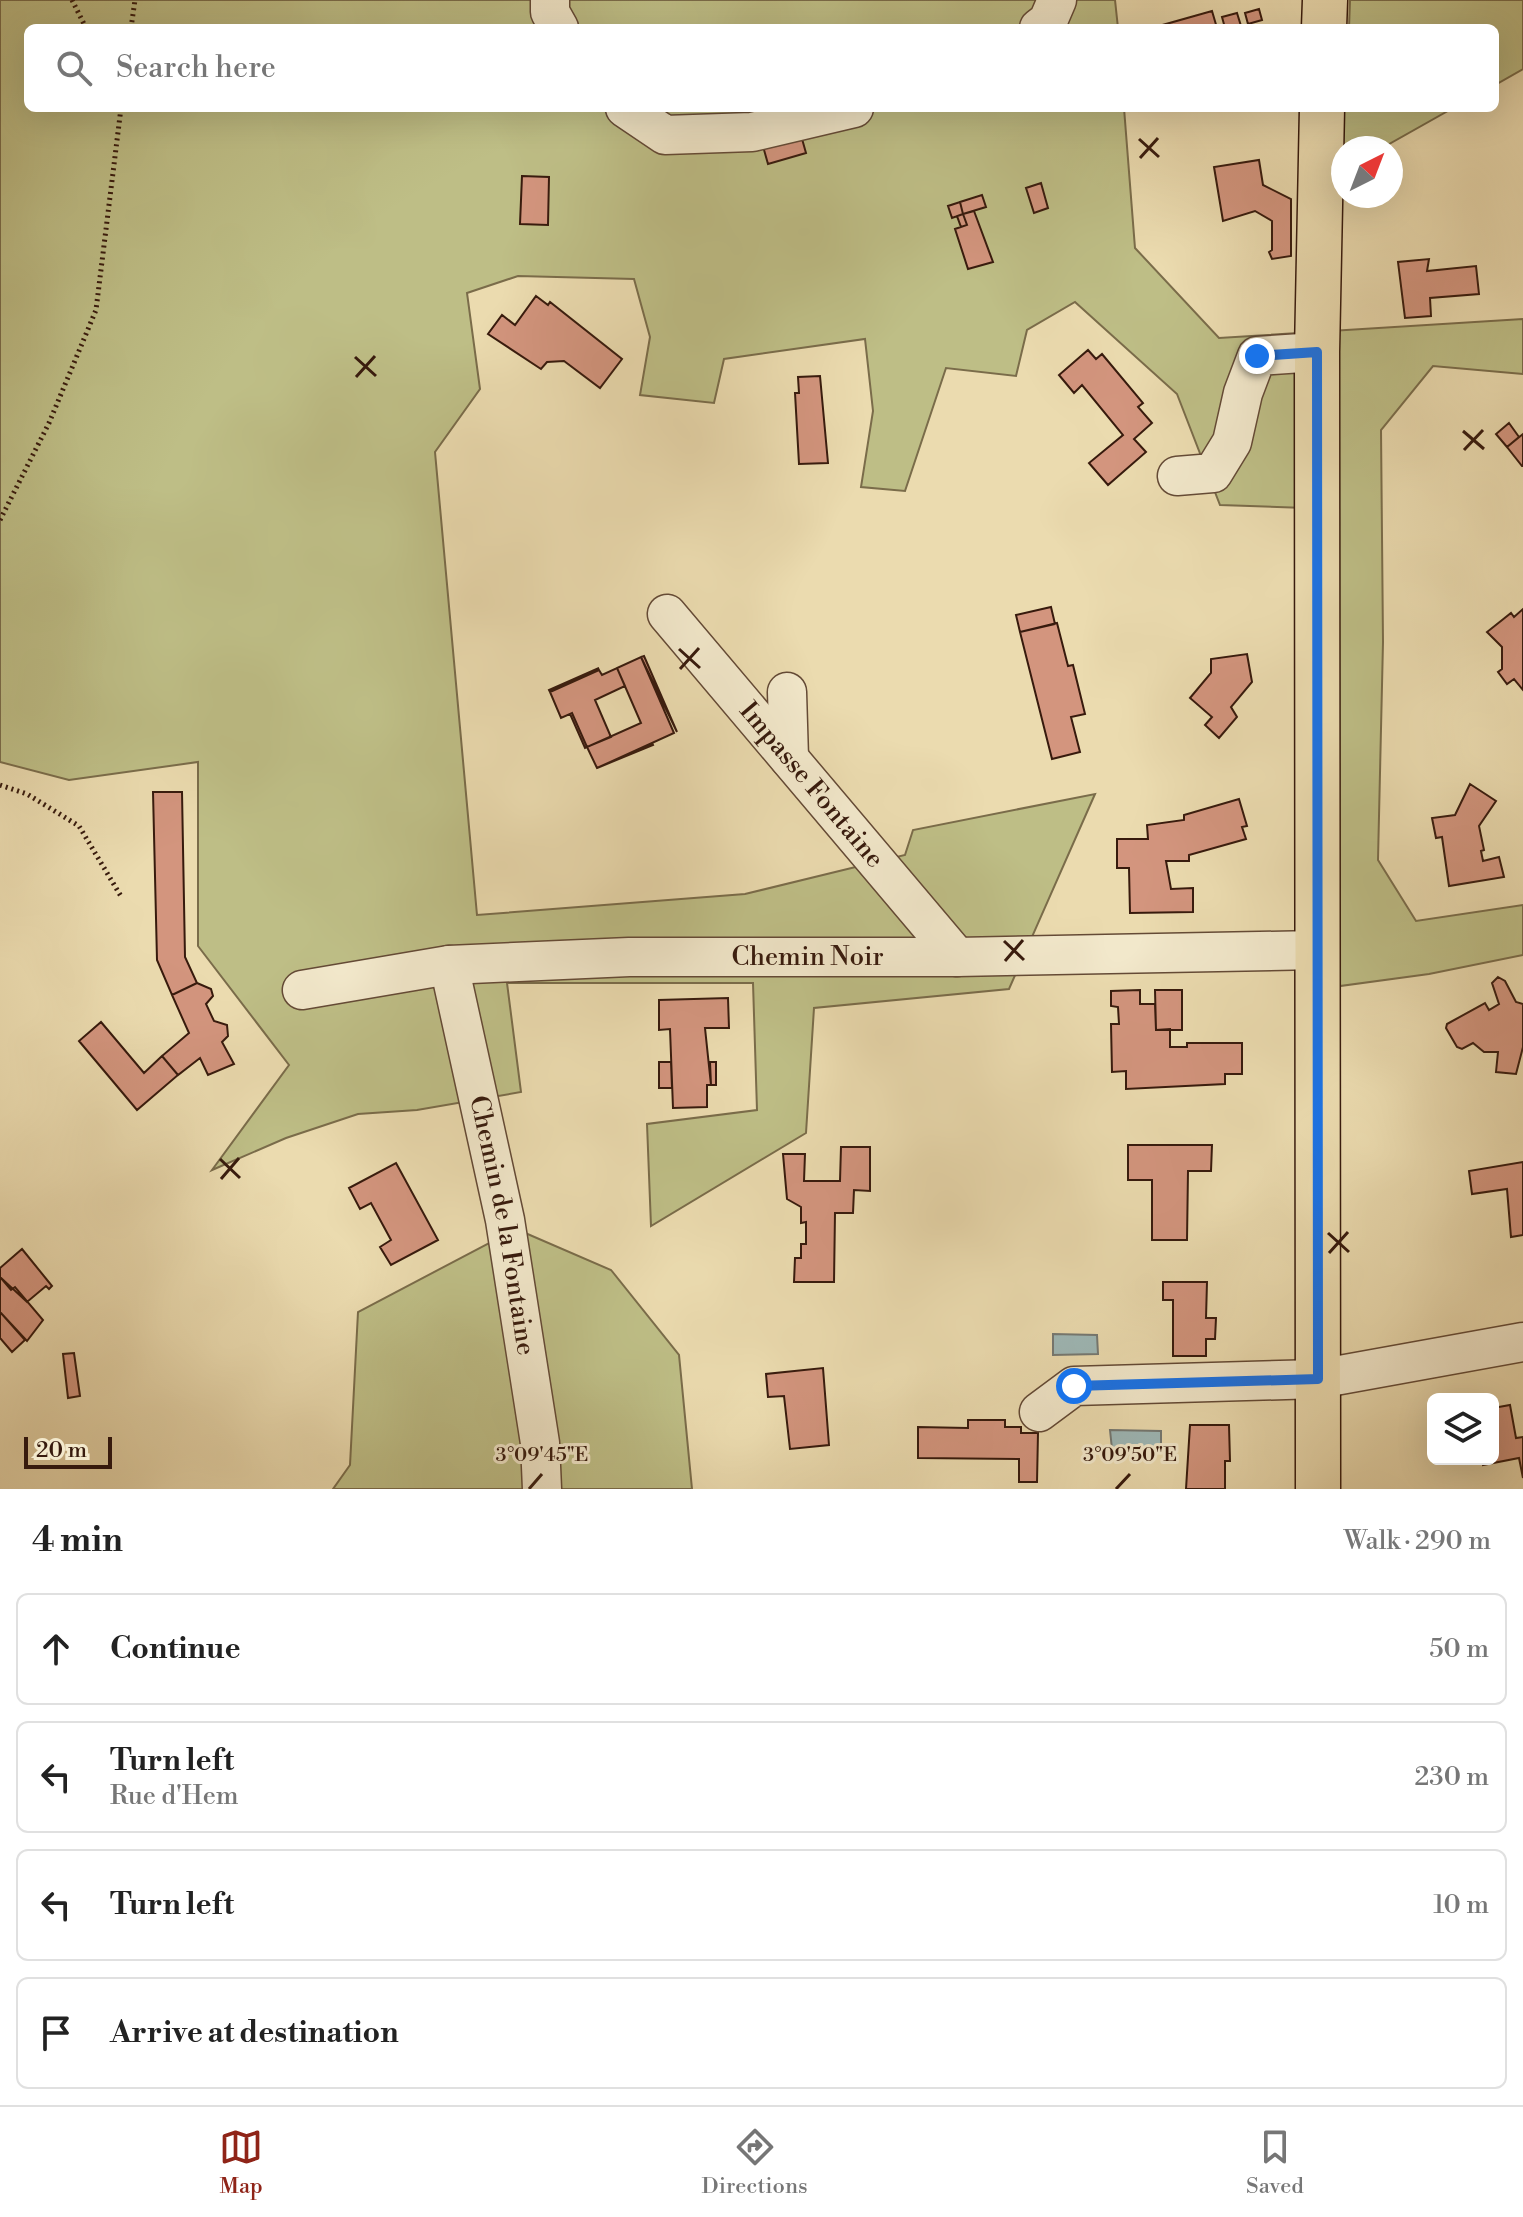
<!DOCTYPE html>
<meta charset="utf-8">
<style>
body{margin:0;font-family:"Libre Bodoni",serif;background:#f2f2f2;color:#222}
.controls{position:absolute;right:24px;bottom:24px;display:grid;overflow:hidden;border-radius:12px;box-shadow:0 8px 32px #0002}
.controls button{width:72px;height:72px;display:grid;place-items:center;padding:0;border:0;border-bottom:2px solid #e0e0e0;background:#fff;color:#222;font:40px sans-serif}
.compass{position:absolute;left:1331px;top:136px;width:72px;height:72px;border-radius:50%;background:#fff;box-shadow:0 8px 32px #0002;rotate:42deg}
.scale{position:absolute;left:24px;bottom:20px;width:88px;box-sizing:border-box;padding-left:8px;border:4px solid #371a0d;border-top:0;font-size:22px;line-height:28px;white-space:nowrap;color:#371a0d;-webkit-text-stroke:6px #f2e8cb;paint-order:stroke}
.stop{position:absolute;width:24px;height:24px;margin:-18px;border:6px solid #1a73e8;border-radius:50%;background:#fff}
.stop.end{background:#1a73e8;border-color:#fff;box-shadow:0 2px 8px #0008}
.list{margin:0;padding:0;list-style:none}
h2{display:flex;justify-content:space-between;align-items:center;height:104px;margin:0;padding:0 32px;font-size:34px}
h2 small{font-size:26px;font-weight:400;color:#767676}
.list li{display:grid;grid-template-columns:52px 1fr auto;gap:24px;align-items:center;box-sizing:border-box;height:112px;margin:0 16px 16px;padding:0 16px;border:2px solid #e0e0e0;border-radius:12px}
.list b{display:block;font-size:30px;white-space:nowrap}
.list p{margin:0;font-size:26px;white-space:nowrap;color:#767676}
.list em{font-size:26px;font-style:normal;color:#767676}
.icon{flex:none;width:44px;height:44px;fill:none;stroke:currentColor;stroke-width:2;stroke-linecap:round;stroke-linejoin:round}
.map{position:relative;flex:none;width:1523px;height:1489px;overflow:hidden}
.search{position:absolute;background:#fff;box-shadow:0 8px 32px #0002;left:24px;right:24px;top:24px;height:88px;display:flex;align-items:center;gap:20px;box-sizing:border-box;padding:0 28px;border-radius:12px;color:#767676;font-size:30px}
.sheet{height:616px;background:#fff}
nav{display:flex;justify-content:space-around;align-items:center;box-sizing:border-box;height:112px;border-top:2px solid #e0e0e0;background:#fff;font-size:22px;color:#767676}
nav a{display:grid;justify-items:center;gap:4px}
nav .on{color:#8f2418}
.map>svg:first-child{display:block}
.green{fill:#bebe86;stroke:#7a6c4a;stroke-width:2}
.water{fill:#9eb8b7;stroke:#757973;stroke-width:2}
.building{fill:#d3957e;stroke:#371a0d;stroke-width:2}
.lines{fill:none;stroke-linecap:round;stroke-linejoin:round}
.minor-casing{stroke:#644a36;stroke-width:41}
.major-casing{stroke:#371a0d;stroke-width:47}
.path{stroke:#371a0d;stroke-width:5;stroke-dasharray:2 4;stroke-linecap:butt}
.minor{stroke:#f2e8cb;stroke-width:38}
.major{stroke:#ebdbaf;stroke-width:44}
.route{stroke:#1a73e8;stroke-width:10}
.ticks{fill:none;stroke:#371a0d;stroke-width:3}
.labels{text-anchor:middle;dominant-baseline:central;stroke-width:6;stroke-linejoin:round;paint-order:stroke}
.street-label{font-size:26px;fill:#371a0d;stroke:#f2e8cb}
.ticks-label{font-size:20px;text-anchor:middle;fill:#371a0d;stroke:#f2e8cb;stroke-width:6;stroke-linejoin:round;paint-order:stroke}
</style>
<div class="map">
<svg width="1523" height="1489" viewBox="0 0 1523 1489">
<rect width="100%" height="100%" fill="#ebdbaf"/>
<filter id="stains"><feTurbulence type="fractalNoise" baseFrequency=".0025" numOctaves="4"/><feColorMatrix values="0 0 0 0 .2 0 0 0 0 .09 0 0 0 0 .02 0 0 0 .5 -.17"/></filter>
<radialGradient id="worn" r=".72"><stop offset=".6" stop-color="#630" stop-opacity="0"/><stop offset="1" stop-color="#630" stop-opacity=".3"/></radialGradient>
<path class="green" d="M0,0H1115L1118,28H28V108H1124L1135,248L1219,338L1523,319V374L1433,366L1381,430L1383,642L1378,860L1416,921L1523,905V955L1429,974L1340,986L1334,509L1220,505L1177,394L1075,302L1027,330L1016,376L946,368L905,491L861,487L873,411L865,339L724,359L714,403L640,395L650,337L634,279L518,276L467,293L480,389L435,452L477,915L745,894L905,855L913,830L1095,794L1009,989L814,1008L806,1133L651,1226L647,1124L757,1110L753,983H507L521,1092L417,1110L358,1114L286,1138L212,1170L289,1065L198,946V762L69,780L0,762Z
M1350,0H1523V69L1495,85V28H1349Z
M1344,108H1453L1382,148H1343L1342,157Z
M516,1229L611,1270L679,1355L692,1489H333L350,1465L358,1312Z"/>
<path class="water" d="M1053,1334L1097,1335L1098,1354L1053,1355Z
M1110,1430L1161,1431V1451L1112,1449Z"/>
<path class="building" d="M1259,9L1262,20L1248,24L1245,13Z
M1212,11L1217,28H1160L1159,26Z
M1237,13L1241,26L1225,28L1222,17Z
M797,121L806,153L768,164L759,132Z
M1259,160L1263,185L1291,199V256L1272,259L1269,252L1272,250V221L1255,211L1223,221L1214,167Z
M522,176L549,177L548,225L520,224Z
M1041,183L1048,208L1034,213L1026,188Z
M982,195L986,207L963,214L960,202Z
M960,202L963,214L952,218L948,206Z
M974,211L993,262L968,269L955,229L967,225L963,214Z
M963,214L967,225L961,227L957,216Z
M1429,259L1427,271L1476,266L1479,294L1430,298L1431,316L1405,318L1398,262Z
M536,296L548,305L550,302L622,359L600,388L564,361L547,362L541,369L488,334L502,315L515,325Z
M1088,350L1096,359L1102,354L1143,403L1138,407L1152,423L1134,439L1146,452L1108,485L1089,463L1123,435L1082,385L1074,393L1059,375Z
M820,376L828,463L799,464L795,393H799L798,377Z
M1509,423L1519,437L1507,447L1496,434Z
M1523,434V466H1522L1507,447Z
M1051,607L1055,624L1020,632L1016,615Z
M1523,609V690L1514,679L1507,684L1498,672L1502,669V647L1487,632L1511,613L1514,617Z
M1057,623L1068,666L1073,665L1085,714L1071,717L1080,752L1052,759L1020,632Z
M1247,654L1252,682L1231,707L1237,717L1219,738L1205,725L1212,717L1190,698L1211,673V659Z
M644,656L677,732L641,657Z
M641,657L674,733L597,768L587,747L641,723L617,668Z
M599,668L550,692L549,690Z
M617,668L625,686L595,700L611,737L587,747L572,713L561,718L550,692L599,670L602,675Z
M572,713L587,747L585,748L570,714Z
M652,743L653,745L597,768Z
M1470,784L1496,801L1479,826L1484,850L1481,851L1483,861L1499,857L1504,877L1449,886L1442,837L1436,838L1432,818L1455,815Z
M153,792H182L185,957L197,983L172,995L157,960Z
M1239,799L1247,826L1242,827L1246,839L1189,855V861H1166L1171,889L1193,888V912L1130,913L1129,868H1117V839H1148L1147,825L1184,820V815Z
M1498,977L1505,981L1516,1002L1523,1004V1047L1516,1074L1496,1072L1498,1052H1484L1473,1043L1462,1049L1457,1047L1446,1028L1447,1024L1485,1003L1489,1010L1499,1004L1492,983Z
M197,983L211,989L213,996L206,1004L214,1021L227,1025L228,1036L222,1042L234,1064L208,1075L200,1058L178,1075L162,1056L189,1033L172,995Z
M1140,990V1004H1155L1156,1030L1170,1029V1047H1187V1043H1242V1074H1225V1084L1126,1089V1071L1112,1072L1111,1024H1119L1118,1007L1111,1006V991Z
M1155,990H1182V1030H1156Z
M728,998L729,1028H705L711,1085H707V1107L673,1108L670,1029L659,1030V1000Z
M101,1022L144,1073L162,1056L178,1075L137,1110L79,1041Z
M659,1062H671L672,1088H659Z
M710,1062H716V1085H711Z
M1128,1145H1212L1211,1171H1188L1187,1240H1152V1180H1128Z
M841,1147H870V1191L854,1190L853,1213H835L834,1282H794L795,1258H801V1244H806V1222L801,1223V1207L787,1199L783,1154H805L804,1181H840Z
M1523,1162V1235L1511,1237L1507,1189L1472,1194L1469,1171Z
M396,1163L438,1240L391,1265L380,1247L391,1240L371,1203L360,1209L349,1188Z
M22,1249L52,1286L49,1289L46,1286L27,1302L0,1277V1268Z
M0,1277L11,1290L15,1287L43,1320L27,1341L0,1312Z
M1163,1282H1207L1206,1318H1216L1215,1339H1206V1356H1173V1300H1163Z
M0,1312L25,1340L12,1352L0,1338Z
M74,1353L80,1396L68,1398L63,1354Z
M823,1368L829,1445L790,1449L784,1396L768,1397L766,1374Z
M1510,1405L1516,1438L1523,1437V1478L1519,1458L1483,1465L1482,1459H1493V1408Z
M968,1420H1005V1427H1021V1433H1038L1037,1482H1019V1459L918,1458V1427L968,1428Z
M1190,1425H1229L1230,1461H1225V1489H1186Z"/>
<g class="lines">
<defs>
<g id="minor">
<path d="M550,0V12L559,28"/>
<path d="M1039,28L1048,21L1057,0"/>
<path d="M625,108L665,135L752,132L854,108"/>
<path d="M1177,476L1213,473L1232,442L1243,393L1257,356L1317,352"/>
<path id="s1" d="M667,614L957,957"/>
<path d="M787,692L789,758"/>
<path id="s2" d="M449,965L505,1220L540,1443L542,1489"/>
<path id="s3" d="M302,990L449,965L629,957H957L1317,950"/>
<path d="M1039,1412L1074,1386L1318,1379L1523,1342"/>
</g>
<path id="major" d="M1324,28L1325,0
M1318,1489L1317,352L1322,108"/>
</defs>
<use href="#minor" class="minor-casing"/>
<use href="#major" class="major-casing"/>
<path class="path" d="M72,0L86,28
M131,28L135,0
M0,520L49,423L96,310L121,108
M0,785L27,794L79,826L122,898"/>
<use href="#minor" class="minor"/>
<use href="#major" class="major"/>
</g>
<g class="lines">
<path class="route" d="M1074,1386L1318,1379L1317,352L1257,356"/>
</g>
<path class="ticks" d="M1139,139L1159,157M1140,158L1158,138M355,357L376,376M356,377L375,356M1463,431L1484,449M1464,450L1483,430M679,649L700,668M680,669L699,648M1004,941L1024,960M1005,961L1023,940M220,1159L240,1178M221,1179L239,1158M1328,1233L1349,1252M1329,1253L1348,1232M529,1489L542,1474M1116,1489L1130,1474"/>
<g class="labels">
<g class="street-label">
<text stroke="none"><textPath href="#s1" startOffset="224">Impasse Fontaine</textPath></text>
<text stroke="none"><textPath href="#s3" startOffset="508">Chemin Noir</textPath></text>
<text stroke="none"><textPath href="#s2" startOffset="266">Chemin de la Fontaine</textPath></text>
</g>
</g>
<g class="ticks-label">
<text x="542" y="1461">3°09'45"E</text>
<text x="1130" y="1461">3°09'50"E</text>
</g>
<rect width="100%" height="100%" filter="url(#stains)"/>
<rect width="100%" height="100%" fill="url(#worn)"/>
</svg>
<div class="controls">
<button><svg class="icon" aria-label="layers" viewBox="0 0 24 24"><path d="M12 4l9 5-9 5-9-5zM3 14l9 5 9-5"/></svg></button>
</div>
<svg class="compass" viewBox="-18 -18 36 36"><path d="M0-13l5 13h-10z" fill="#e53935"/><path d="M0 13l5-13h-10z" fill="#767676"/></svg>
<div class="scale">20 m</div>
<div class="stop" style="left:1074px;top:1386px"></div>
<div class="stop end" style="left:1257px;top:356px"></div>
<div class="search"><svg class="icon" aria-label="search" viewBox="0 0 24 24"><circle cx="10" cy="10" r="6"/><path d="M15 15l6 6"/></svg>Search here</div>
</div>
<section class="sheet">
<h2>4 min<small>Walk · 290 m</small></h2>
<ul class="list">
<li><svg class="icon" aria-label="ahead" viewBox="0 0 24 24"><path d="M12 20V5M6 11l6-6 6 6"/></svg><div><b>Continue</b></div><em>50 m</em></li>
<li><svg class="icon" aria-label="left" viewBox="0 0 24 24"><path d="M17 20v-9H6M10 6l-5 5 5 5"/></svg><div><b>Turn left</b><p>Rue d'Hem</p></div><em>230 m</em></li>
<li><svg class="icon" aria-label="left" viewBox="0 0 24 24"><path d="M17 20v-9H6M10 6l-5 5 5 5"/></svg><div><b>Turn left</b></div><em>10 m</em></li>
<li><svg class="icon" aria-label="arrive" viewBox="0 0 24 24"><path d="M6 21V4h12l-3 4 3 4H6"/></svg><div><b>Arrive at destination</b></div></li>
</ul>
</section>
<nav>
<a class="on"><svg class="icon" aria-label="map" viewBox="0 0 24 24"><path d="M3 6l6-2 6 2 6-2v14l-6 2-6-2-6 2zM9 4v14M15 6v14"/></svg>Map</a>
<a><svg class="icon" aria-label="directions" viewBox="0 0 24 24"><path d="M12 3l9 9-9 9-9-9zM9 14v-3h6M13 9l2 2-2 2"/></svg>Directions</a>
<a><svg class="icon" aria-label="saved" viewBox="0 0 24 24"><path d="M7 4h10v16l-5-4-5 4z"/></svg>Saved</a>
</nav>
